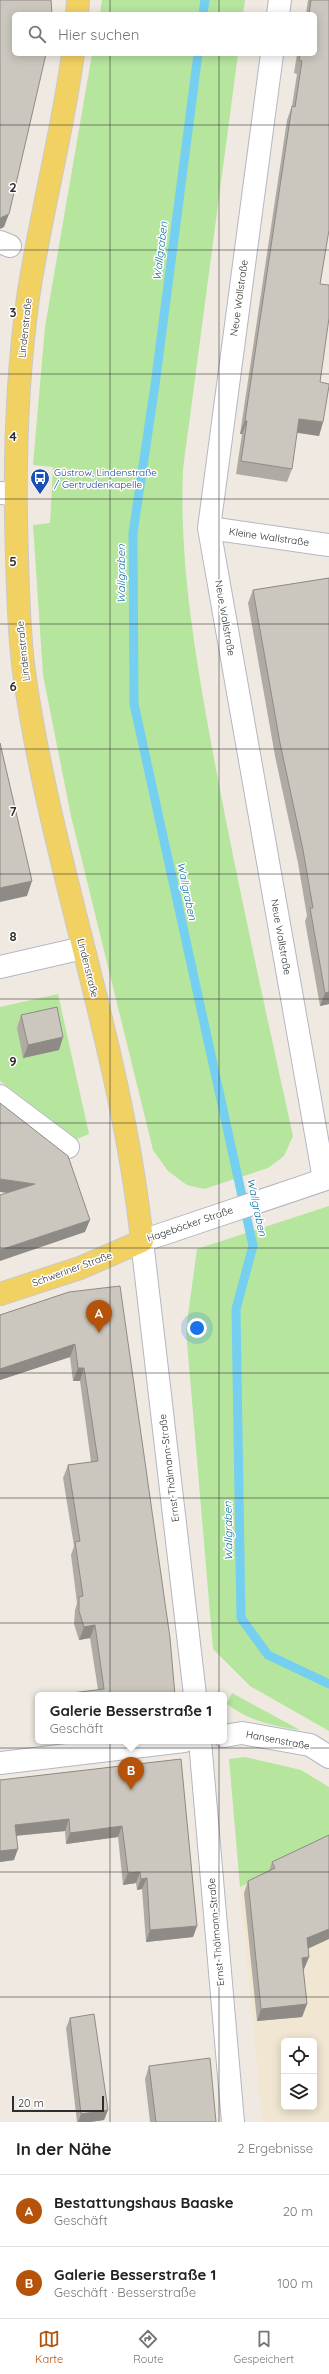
<!DOCTYPE html>
<html lang="de">
<meta charset="utf-8">
<style>
body{margin:0;font-family:Quicksand,sans-serif;background:#f2f2f2;color:#222}
.controls{position:absolute;right:12px;bottom:12px;display:grid;overflow:hidden;border-radius:6px;box-shadow:0 2px 10px #0003}
.controls button{width:36px;height:36px;display:grid;place-items:center;padding:0;border:0;border-bottom:1px solid #e0e0e0;background:#fff;color:#222;font:20px sans-serif}
.scale{position:absolute;left:12px;bottom:10px;width:92px;box-sizing:border-box;padding-left:4px;border:2px solid #2e2e2e;border-top:0;font-size:11px;line-height:14px;white-space:nowrap;color:#2e2e2e;-webkit-text-stroke:3px #fff;paint-order:stroke}
.you{position:absolute;left:197px;top:1328px;width:14px;height:14px;margin:-10px;border:3px solid #fff;border-radius:50%;background:#1a73e8;box-shadow:0 0 0 6px #1a73e833}
.badge{display:grid;place-items:center;width:26px;height:26px;border-radius:50%;background:#b45309;color:#fff;font-size:13px;font-weight:700}
.pin{position:absolute;translate:-50% -33px;filter:drop-shadow(0 1px 2px #0008)}
.pin::after{content:'';position:absolute;top:21px;width:14px;height:12px;background:inherit;clip-path:polygon(0 0,100% 0,50% 100%)}
.popup{position:absolute;left:35px;top:1692px;width:192px;height:52px;box-sizing:border-box;display:grid;place-content:center;border-radius:6px;background:#fff;filter:drop-shadow(0 1px 3px #0005);font-size:13px;white-space:nowrap;color:#767676}
.popup b{font-size:15px;color:#222}
.popup::after{content:'';position:absolute;left:50%;top:100%;margin-left:-8px;border:8px solid transparent;border-top-color:#fff}
.list{margin:0;padding:0;list-style:none}
h2{display:flex;justify-content:space-between;align-items:center;height:52px;margin:0;padding:0 16px;font-size:17px}
h2 small{font-size:13px;font-weight:400;color:#767676}
.list li{display:grid;grid-template-columns:26px 1fr auto;gap:12px;align-items:center;box-sizing:border-box;height:72px;padding:0 16px;border-top:1px solid #e0e0e0}
.list b{display:block;font-size:15px;white-space:nowrap}
.list p{margin:0;font-size:13px;white-space:nowrap;color:#767676}
.list em{font-size:13px;font-style:normal;color:#767676}
.icon{flex:none;width:22px;height:22px;fill:none;stroke:currentColor;stroke-width:2;stroke-linecap:round;stroke-linejoin:round}
.map{position:relative;flex:none;width:329px;height:2122px;overflow:hidden}
.search{position:absolute;background:#fff;box-shadow:0 2px 10px #0003;left:12px;right:12px;top:12px;height:44px;display:flex;align-items:center;gap:10px;box-sizing:border-box;padding:0 14px;border-radius:6px;color:#767676;font-size:15px}
.sheet{height:196px;background:#fff}
nav{display:flex;justify-content:space-around;align-items:center;box-sizing:border-box;height:56px;border-top:1px solid #e0e0e0;background:#fff;font-size:11px;color:#767676}
nav a{display:grid;justify-items:center;gap:2px}
nav .on{color:#b45309}
.map>svg:first-child{display:block}
.education{fill:#f0e6d1;fill-rule:evenodd}
.green{fill:#b6e59e}
.lines{fill:none;stroke-linecap:round;stroke-linejoin:round}
.stream{stroke:#75cff0;stroke-width:9}
.minor-casing{stroke:#b4b7c1;stroke-width:24}
.major-casing{stroke:#c9c9c9;stroke-width:24}
.minor{stroke:#fff;stroke-width:22}
.major{stroke:#f2d163;stroke-width:22}
.wall{fill:#afaba4}
.shaded-wall{fill:#8e8b86}
.building{fill:#cbc7bf;stroke:#8e8b86}
.grid{fill:none;stroke:#2e2e2e;stroke-width:1;stroke-opacity:0.55}
.labels{text-anchor:middle;dominant-baseline:central;stroke-width:3;stroke-linejoin:round;paint-order:stroke}
.street-label{font-size:10px;fill:#2e2e2e;stroke:#fff}
.transit-label{font-size:10px;fill:#164399;stroke:#fff;text-anchor:start}
.water-label{font-size:11px;font-style:italic;fill:#0d6fa3;stroke:#fff}
.grid-label{font-size:13px;text-anchor:middle;font-weight:bold;fill:#2e2e2e;stroke:#fff;stroke-width:3;stroke-linejoin:round;paint-order:stroke}
</style>
<div class="map">
<svg width="329" height="2122" viewBox="0 0 329 2122">
<rect width="100%" height="100%" fill="#efe9e1"/>
<path class="education" d="M329,1845V2122H262L240,1887ZM284,2041H314V2107H284Z"/>
<path class="green" d="M102,0H245L243,14H100Z
M92,54H238L183,469C179,564 196,659 213,753C237,881 265,1008 293,1136L284,1156L268,1168L204,1189L187,1185L168,1171L153,1150L71,816L43,675L33,525L50,523L53,467L33,465L45,327Z
M58,994L89,1134L77,1139L0,1081V1007Z
M329,1206V1731L250,1686L213,1649L186,1330L197,1249Z
M232,1693L300,1730C273,1726 249,1721 227,1704Z
M245,1757L301,1770L329,1787V1845L240,1887L229,1759Z"/>
<g class="lines">
<path class="stream" d="M203,14L205,0
M198,54L155,385L133,533L134,704L253,1246L236,1309L241,1618L268,1655L329,1684"/>
<defs>
<path id="minor" d="M278,14L280,0
M272,54L209,528L324,1179
M0,242L10,246
M0,493L14,494
M209,528L329,545
M0,967L83,948
M0,1096L68,1147
M195,1695L142,1241L329,1178
M224,1736L242,1733L310,1745L329,1757
M200,1741L233,2122
M0,1763L184,1741"/>
<path id="major" d="M77,14L78,0
M0,1294L80,1268L142,1241C122,1048 51,864 24,672C19,634 18,596 17,558C14,471 16,384 28,298C40,216 62,136 73,54"/>
</defs>
<use href="#minor" class="minor-casing"/>
<use href="#major" class="major-casing"/>
<use href="#minor" class="minor"/>
<use href="#major" class="major"/>
</g>
<path class="wall" d="M308,0H329L320,284V382L323,422L319,436L297,433L292,469L287,482L236,474L242,434H240L287,120L292,106L297,74L294,73L297,54H315V14H306Z
M329,578V1004L320,1006L305,921L307,916L298,863L275,756L248,603L253,590Z
M21,1015L63,1037L59,1050L23,1058L17,1028Z
M69,1292L175,1695L98,1690L90,1638L79,1640L74,1624L75,1610L77,1603L71,1555L74,1546L63,1478L68,1465L91,1462L80,1381H73L70,1357L0,1380V1315Z
M181,1759L197,1926L193,1937L146,1942L142,1889L137,1890L136,1883L123,1885L118,1837L66,1844L65,1831L16,1836L14,1860L0,1862V1780Z
M272,1862L308,1948L309,1957L304,1969L303,1970L307,2004L302,2017L257,2021L244,1893L248,1881L269,1871Z
M70,2018L108,2110L104,2120L90,2122H77L66,2028Z
M149,2066L216,2122H150L145,2079Z"/>
<path class="shaded-wall" d="M9,214L4,227L0,229V218Z
M299,419L323,422L319,436L295,432Z
M245,420L247,421L242,434H240Z
M32,881L27,896L0,902V888Z
M329,992V1004L320,1006L325,993Z
M63,1037L59,1050L23,1058L28,1045Z
M0,1179L35,1184L31,1196L0,1192Z
M90,1220L85,1232L0,1261V1250Z
M75,1344L70,1357L0,1380V1369Z
M78,1368H84L80,1381H73Z
M95,1625L90,1638L79,1640L84,1627Z
M69,1819L65,1831L11,1836L15,1825Z
M122,1826L118,1837L66,1844L70,1833Z
M18,1849L14,1860L0,1862V1851Z
M140,1872L136,1883L123,1885L128,1873Z
M147,1878L142,1889L137,1890L141,1879Z
M197,1926L193,1937L146,1942L150,1930Z
M329,1929V1939L303,1951L307,1938Z
M309,1957L304,1969L297,1970L302,1958Z
M307,2004L302,2017L257,2021L261,2009Z
M108,2110L104,2120L90,2122H78L81,2114Z"/>
<path class="building" d="M0,0H51L52,14H14V54H46L9,214L0,218Z
M311,0H329V230L320,284L329,285V318L320,382L329,384V386L323,422L299,419L292,469L241,461L247,421L245,420L292,106L295,107L302,61L299,60L300,54H315V14H309Z
M329,578V992L325,993L310,908H313L303,850L280,743L253,590Z
M0,743L32,881L0,888Z
M57,1007L63,1037L28,1045L21,1015Z
M0,1103L68,1156L90,1220L0,1250V1195L35,1184L0,1179Z
M120,1286L170,1638L175,1695H56L104,1689L95,1625L84,1627L79,1611V1597L83,1596L75,1542L80,1541L68,1465L98,1461L84,1368H78L75,1344L0,1369V1315L69,1292Z
M181,1759L197,1926L150,1930L147,1878L141,1879L140,1872L128,1873L122,1826L70,1833L69,1819L15,1825L18,1849L0,1851V1780Z
M329,1835V1929L307,1938L309,1957L302,1958L307,2004L261,2009L248,1881L275,1868L272,1862Z
M94,2014L108,2110L81,2114L70,2018Z
M210,2058L216,2122H156L149,2066Z"/>
<path class="grid" d="M110,0V14M219,0V14M110,54V2122M219,54V2122M0,125H329M0,250H329M0,374H329M0,499H329M0,624H329M0,749H329M0,874H329M0,999H329M0,1123H329M0,1248H329M0,1373H329M0,1498H329M0,1623H329M0,1748H329M0,1872H329M0,1997H329"/>
<defs>
<symbol id="bus-pin" viewBox="-11 -11 22 30"><path d="M0 17L-7.5 6A9.5 9.5 0 1 1 7.5 6Z" fill="#1a4fb4" stroke="#fff"/><path d="M-5-6H5V4H4V6H2V4H-2V6H-4V4H-5ZM-3.5-4V0h7V-4ZM-3.5 1.2v1.5H-2V1.2ZM2 1.2v1.5H3.5V1.2Z" fill="#fff"/></symbol>
</defs>
<g fill-rule="evenodd">
<use href="#bus-pin" x="29" y="467" width="22" height="30"/>
</g>
<g class="labels">
<g class="street-label">
<text transform="translate(239 298) rotate(-82)">Neue Wallstraße</text>
<text transform="translate(25 328) rotate(-84)">Lindenstraße</text>
<text transform="translate(269 537) rotate(8)">Kleine Wallstraße</text>
<text transform="translate(225 618) rotate(80)">Neue Wallstraße</text>
<text transform="translate(23 651) rotate(-96)">Lindenstraße</text>
<text transform="translate(281 937) rotate(80)">Neue Wallstraße</text>
<text transform="translate(88 968) rotate(76)">Lindenstraße</text>
<text transform="translate(190 1224) rotate(-19)">Hageböcker Straße</text>
<text transform="translate(72 1269) rotate(-20)">Schweriner Straße</text>
<text transform="translate(169 1468) rotate(-97)">Ernst-Thälmann-Straße</text>
<text transform="translate(278 1740) rotate(11)">Hansenstraße</text>
<text transform="translate(216 1932) rotate(-95)">Ernst-Thälmann-Straße</text>
</g>
<g class="transit-label">
<text x="54" y="472">Güstrow, Lindenstraße<tspan x="54" dy="12">/ Gertrudenkapelle</tspan></text>
</g>
<g class="water-label">
<text transform="translate(160 251) rotate(-83)">Wallgraben</text>
<text transform="translate(121 574) rotate(-90)">Wallgraben</text>
<text transform="translate(187 891) rotate(78)">Wallgraben</text>
<text transform="translate(257 1207) rotate(78)">Wallgraben</text>
<text transform="translate(228 1531) rotate(-91)">Wallgraben</text>
</g>
</g>
<g class="grid-label">
<text x="13" y="192">2</text>
<text x="13" y="317">3</text>
<text x="13" y="441">4</text>
<text x="13" y="566">5</text>
<text x="13" y="691">6</text>
<text x="13" y="816">7</text>
<text x="13" y="941">8</text>
<text x="13" y="1066">9</text>
</g>
</svg>
<div class="controls">
<button><svg class="icon" aria-label="locate" viewBox="0 0 24 24"><circle cx="12" cy="12" r="6"/><path d="M12 2v4M12 18v4M2 12h4M18 12h4"/></svg></button>
<button><svg class="icon" aria-label="layers" viewBox="0 0 24 24"><path d="M12 4l9 5-9 5-9-5zM3 14l9 5 9-5"/></svg></button>
</div>
<div class="scale">20 m</div>
<div class="you"></div>
<div class="pin badge" style="left:99px;top:1333px">A</div>
<div class="pin badge" style="left:131px;top:1790px">B</div>
<div class="popup"><b>Galerie Besserstraße 1</b>Geschäft</div>
<div class="search"><svg class="icon" aria-label="search" viewBox="0 0 24 24"><circle cx="10" cy="10" r="6"/><path d="M15 15l6 6"/></svg>Hier suchen</div>
</div>
<section class="sheet">
<h2>In der Nähe<small>2 Ergebnisse</small></h2>
<ul class="list">
<li><span class="badge">A</span><div><b>Bestattungshaus Baaske</b><p>Geschäft</p></div><em>20 m</em></li>
<li><span class="badge">B</span><div><b>Galerie Besserstraße 1</b><p>Geschäft · Besserstraße</p></div><em>100 m</em></li>
</ul>
</section>
<nav>
<a class="on"><svg class="icon" aria-label="map" viewBox="0 0 24 24"><path d="M3 6l6-2 6 2 6-2v14l-6 2-6-2-6 2zM9 4v14M15 6v14"/></svg>Karte</a>
<a><svg class="icon" aria-label="directions" viewBox="0 0 24 24"><path d="M12 3l9 9-9 9-9-9zM9 14v-3h6M13 9l2 2-2 2"/></svg>Route</a>
<a><svg class="icon" aria-label="saved" viewBox="0 0 24 24"><path d="M7 4h10v16l-5-4-5 4z"/></svg>Gespeichert</a>
</nav>
